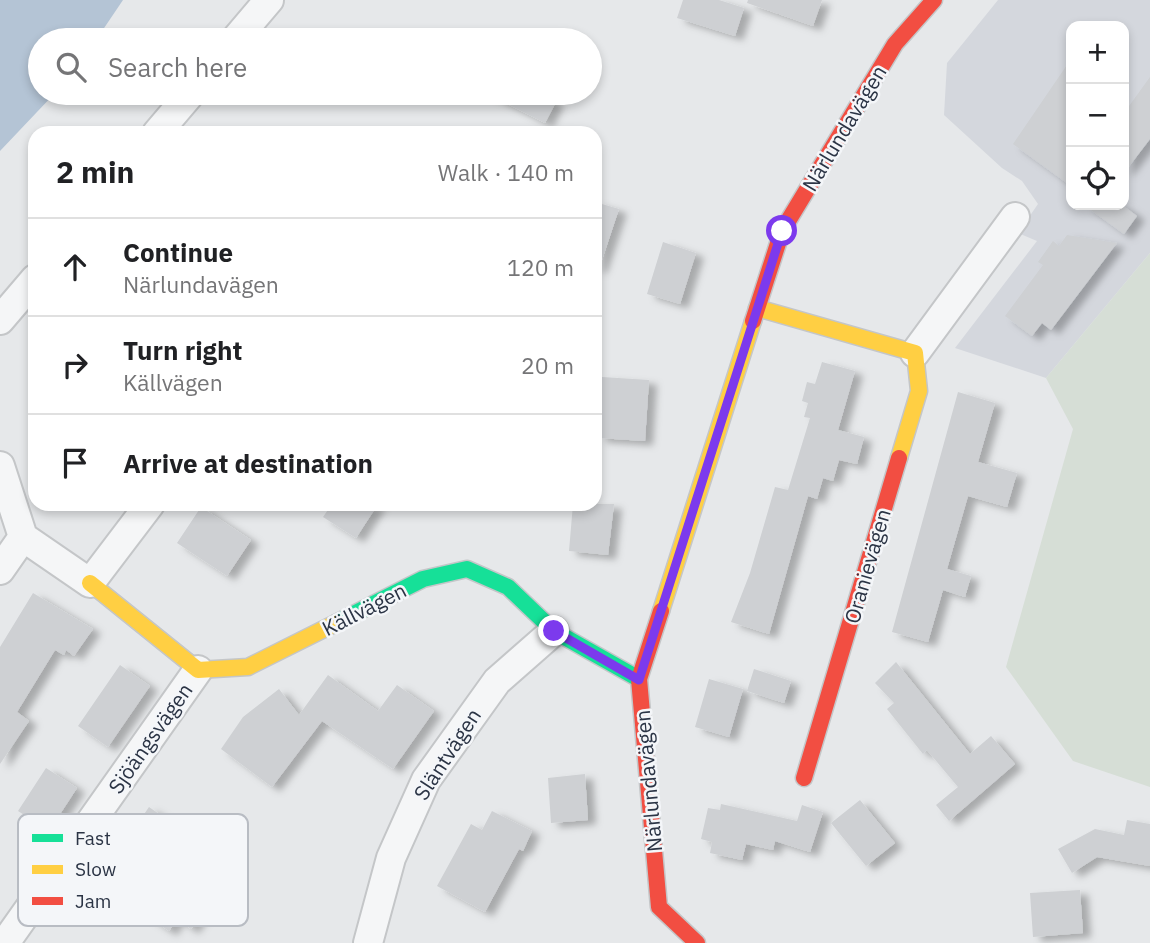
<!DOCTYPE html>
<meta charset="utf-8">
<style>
body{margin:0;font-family:"IBM Plex Sans",sans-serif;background:#f2f2f2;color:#202124}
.controls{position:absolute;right:21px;top:21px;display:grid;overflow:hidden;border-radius:14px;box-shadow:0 4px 10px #0003}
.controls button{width:63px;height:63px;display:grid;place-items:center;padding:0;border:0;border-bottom:2px solid #e0e0e0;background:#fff;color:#202124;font:35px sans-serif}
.stop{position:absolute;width:21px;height:21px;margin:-16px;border:5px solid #7c3aed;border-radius:50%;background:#fff}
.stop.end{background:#7c3aed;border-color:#fff;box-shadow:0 2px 7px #0008}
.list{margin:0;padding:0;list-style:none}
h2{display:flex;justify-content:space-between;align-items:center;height:91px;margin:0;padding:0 28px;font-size:30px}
h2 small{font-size:23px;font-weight:400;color:#757577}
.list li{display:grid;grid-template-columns:46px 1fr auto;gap:21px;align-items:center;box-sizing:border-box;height:98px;padding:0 28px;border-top:2px solid #e0e0e0}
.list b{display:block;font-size:26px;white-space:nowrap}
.list p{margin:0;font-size:23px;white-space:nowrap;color:#757577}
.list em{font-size:23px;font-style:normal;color:#757577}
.icon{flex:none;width:38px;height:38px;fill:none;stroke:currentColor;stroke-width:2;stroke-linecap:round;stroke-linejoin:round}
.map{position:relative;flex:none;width:1150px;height:943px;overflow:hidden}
.search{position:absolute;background:#fff;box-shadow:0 4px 10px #0003;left:28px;top:28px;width:574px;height:77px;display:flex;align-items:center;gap:18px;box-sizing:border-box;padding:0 24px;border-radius:38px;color:#757577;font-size:26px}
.panel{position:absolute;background:#fff;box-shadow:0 4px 10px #0003;left:28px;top:126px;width:574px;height:385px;border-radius:21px}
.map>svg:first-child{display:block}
.built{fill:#d4d7dd;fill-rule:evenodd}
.green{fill:#d6ded6}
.water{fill:#b4c4d5}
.building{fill:#ced0d3;filter:url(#shadow)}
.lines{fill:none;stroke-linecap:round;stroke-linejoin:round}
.street-casing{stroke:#c4c6c8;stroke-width:32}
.fast-casing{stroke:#c4c6c8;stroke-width:19}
.slow-casing{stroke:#c4c6c8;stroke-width:19}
.jam-casing{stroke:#c4c6c8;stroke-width:19}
.street{stroke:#f5f6f7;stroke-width:28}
.fast{stroke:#16e098;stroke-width:16}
.slow{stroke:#ffcf43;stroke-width:16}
.jam{stroke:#f24e42;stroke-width:16}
.route{stroke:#7c3aed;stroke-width:9}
.labels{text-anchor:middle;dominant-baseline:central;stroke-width:5;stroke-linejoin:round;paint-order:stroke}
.street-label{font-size:21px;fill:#2b3445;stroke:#f4f6f9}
.key{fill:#f4f6f9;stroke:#b8bcc3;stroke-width:2}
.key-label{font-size:19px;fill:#2b3445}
</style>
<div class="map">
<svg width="1150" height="943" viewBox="0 0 1150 943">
<defs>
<filter id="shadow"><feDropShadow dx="8" dy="4.5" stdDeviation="3.5" flood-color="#0004"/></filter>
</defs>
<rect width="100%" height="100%" fill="#e6e8ea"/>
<path class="built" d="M998,0H1150V253L1046,378L955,348L1037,241L1018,233L1038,204L1022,181L1002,168L944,115L947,63ZM1071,26H1124V205H1071Z"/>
<path class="green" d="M1150,253V787L1073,761L1006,667L1073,429L1046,378Z"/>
<path class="water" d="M0,0H123L96,40H40V93H55L0,151Z"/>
<path class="building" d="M683,0H719L744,8L735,36L677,18Z
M748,0H822L813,26L747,3Z
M1071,59V186L1013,144Z
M1150,77V139L1124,173V113Z
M486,93H539L556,102L545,123Z
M595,202L619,209L599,269L595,268Z
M1084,205H1122L1137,216L1124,234Z
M1067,235L1117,243L1051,330L1042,323L1032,336L1005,316L1043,265L1038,262L1053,241L1059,246Z
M663,242L696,253L680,304L647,294Z
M822,362L855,371L838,430L864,437L857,464L839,460L833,481L823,478L817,499L808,496L769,634L731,622L750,573L775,487L788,490L810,418L804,417L808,403L802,401L807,382L815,384Z
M602,377L649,380L645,441L598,438Z
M958,392L995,403L978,462L1017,473L1007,507L968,496L947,569L971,576L965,597L943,590L928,642L892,632Z
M332,504H378L356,538L323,517Z
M573,504H614L608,555L569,551Z
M201,507L251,540L227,576L177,543Z
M33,593L93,629L74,656L66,650L64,655L55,650L17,712L29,721L0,764V647Z
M896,662L970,754L991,736L1015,764L949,821L936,805L958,787L927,750L923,754L887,709L894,703L875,683Z
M120,665L150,686L108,747L78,726Z
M754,669L791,681L784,703L747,691Z
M328,675L378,711L397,685L434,711L393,769L322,721L272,787L221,749L243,717L279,689L299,715Z
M709,679L743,689L729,737L695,727Z
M46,768L77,788L49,831L18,811Z
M585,774L588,820L551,823L548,778Z
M860,800L895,843L866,866L831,823Z
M721,804L797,821L802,805L823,812L810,852L775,841L773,850L746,844L742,860L710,853L712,842L701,839L708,808L720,810Z
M149,807L192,837L174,862L132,832Z
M492,811L532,831L523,851L519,849L485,912L437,886L471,824L482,830Z
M1127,820L1150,824V866L1097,857L1072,873L1058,849L1095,829L1124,835Z
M169,861L200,882L191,895L207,906L191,929L177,919L169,931L136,909Z
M1080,890L1083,933L1033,937L1030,893Z"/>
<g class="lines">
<defs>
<path id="street" d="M235,40L269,0
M157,133L191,93
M0,320L35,279
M915,353L1015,217
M0,466L23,537
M23,537L90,583L150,504
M0,570L23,537
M5,943L198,670
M368,943L391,858L426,780L497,681L554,631"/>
<path id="fast" d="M336,623L423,579L467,569L508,587L554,631L639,679"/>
<path id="slow" d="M757,308L915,353L919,391L899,458
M90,583L198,670L248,667L336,623
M661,611L753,321"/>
<path id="jam" d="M753,321L782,231L895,44L934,0
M661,611L639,679L659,907L697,943
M804,778L899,458"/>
</defs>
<use href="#street" class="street-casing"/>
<use href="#fast" class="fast-casing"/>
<use href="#slow" class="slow-casing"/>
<use href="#jam" class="jam-casing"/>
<use href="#street" class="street"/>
<use href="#fast" class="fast"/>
<use href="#slow" class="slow"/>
<use href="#jam" class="jam"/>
</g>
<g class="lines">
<path class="route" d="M554,631L639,680L782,231"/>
</g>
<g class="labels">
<g class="street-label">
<text transform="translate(844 128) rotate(-59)">Närlundavägen</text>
<text transform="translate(867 566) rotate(-74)">Oranievägen</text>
<text transform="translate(364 609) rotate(-27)">Källvägen</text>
<text transform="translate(150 738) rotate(-55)">Sjöängsvägen</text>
<text transform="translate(447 754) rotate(-57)">Släntvägen</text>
<text transform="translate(648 781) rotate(-95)">Närlundavägen</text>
</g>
</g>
<rect x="18" y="814" width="230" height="112" rx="10" class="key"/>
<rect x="32" y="834" width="31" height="8" fill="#16e098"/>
<rect x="32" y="865" width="31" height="9" fill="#ffcf43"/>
<rect x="32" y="897" width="31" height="8" fill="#f24e42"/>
<g class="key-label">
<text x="75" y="845">Fast</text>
<text x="75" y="876">Slow</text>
<text x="75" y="908">Jam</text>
</g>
</svg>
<div class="controls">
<button>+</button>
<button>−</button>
<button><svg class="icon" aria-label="locate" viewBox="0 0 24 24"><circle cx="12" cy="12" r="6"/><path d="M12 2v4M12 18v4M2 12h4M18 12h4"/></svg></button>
</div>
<div class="stop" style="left:782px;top:231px"></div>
<div class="stop end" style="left:554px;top:631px"></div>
<div class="search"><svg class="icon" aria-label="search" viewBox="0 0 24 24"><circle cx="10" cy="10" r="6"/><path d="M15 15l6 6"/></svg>Search here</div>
<section class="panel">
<h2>2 min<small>Walk · 140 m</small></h2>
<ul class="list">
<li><svg class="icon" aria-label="ahead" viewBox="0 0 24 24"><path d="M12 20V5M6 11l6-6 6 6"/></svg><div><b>Continue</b><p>Närlundavägen</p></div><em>120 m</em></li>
<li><svg class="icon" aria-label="right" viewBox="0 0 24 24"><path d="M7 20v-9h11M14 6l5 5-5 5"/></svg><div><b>Turn right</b><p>Källvägen</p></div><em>20 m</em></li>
<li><svg class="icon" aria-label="arrive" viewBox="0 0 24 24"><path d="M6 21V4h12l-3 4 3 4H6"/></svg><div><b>Arrive at destination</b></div></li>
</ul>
</section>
</div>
